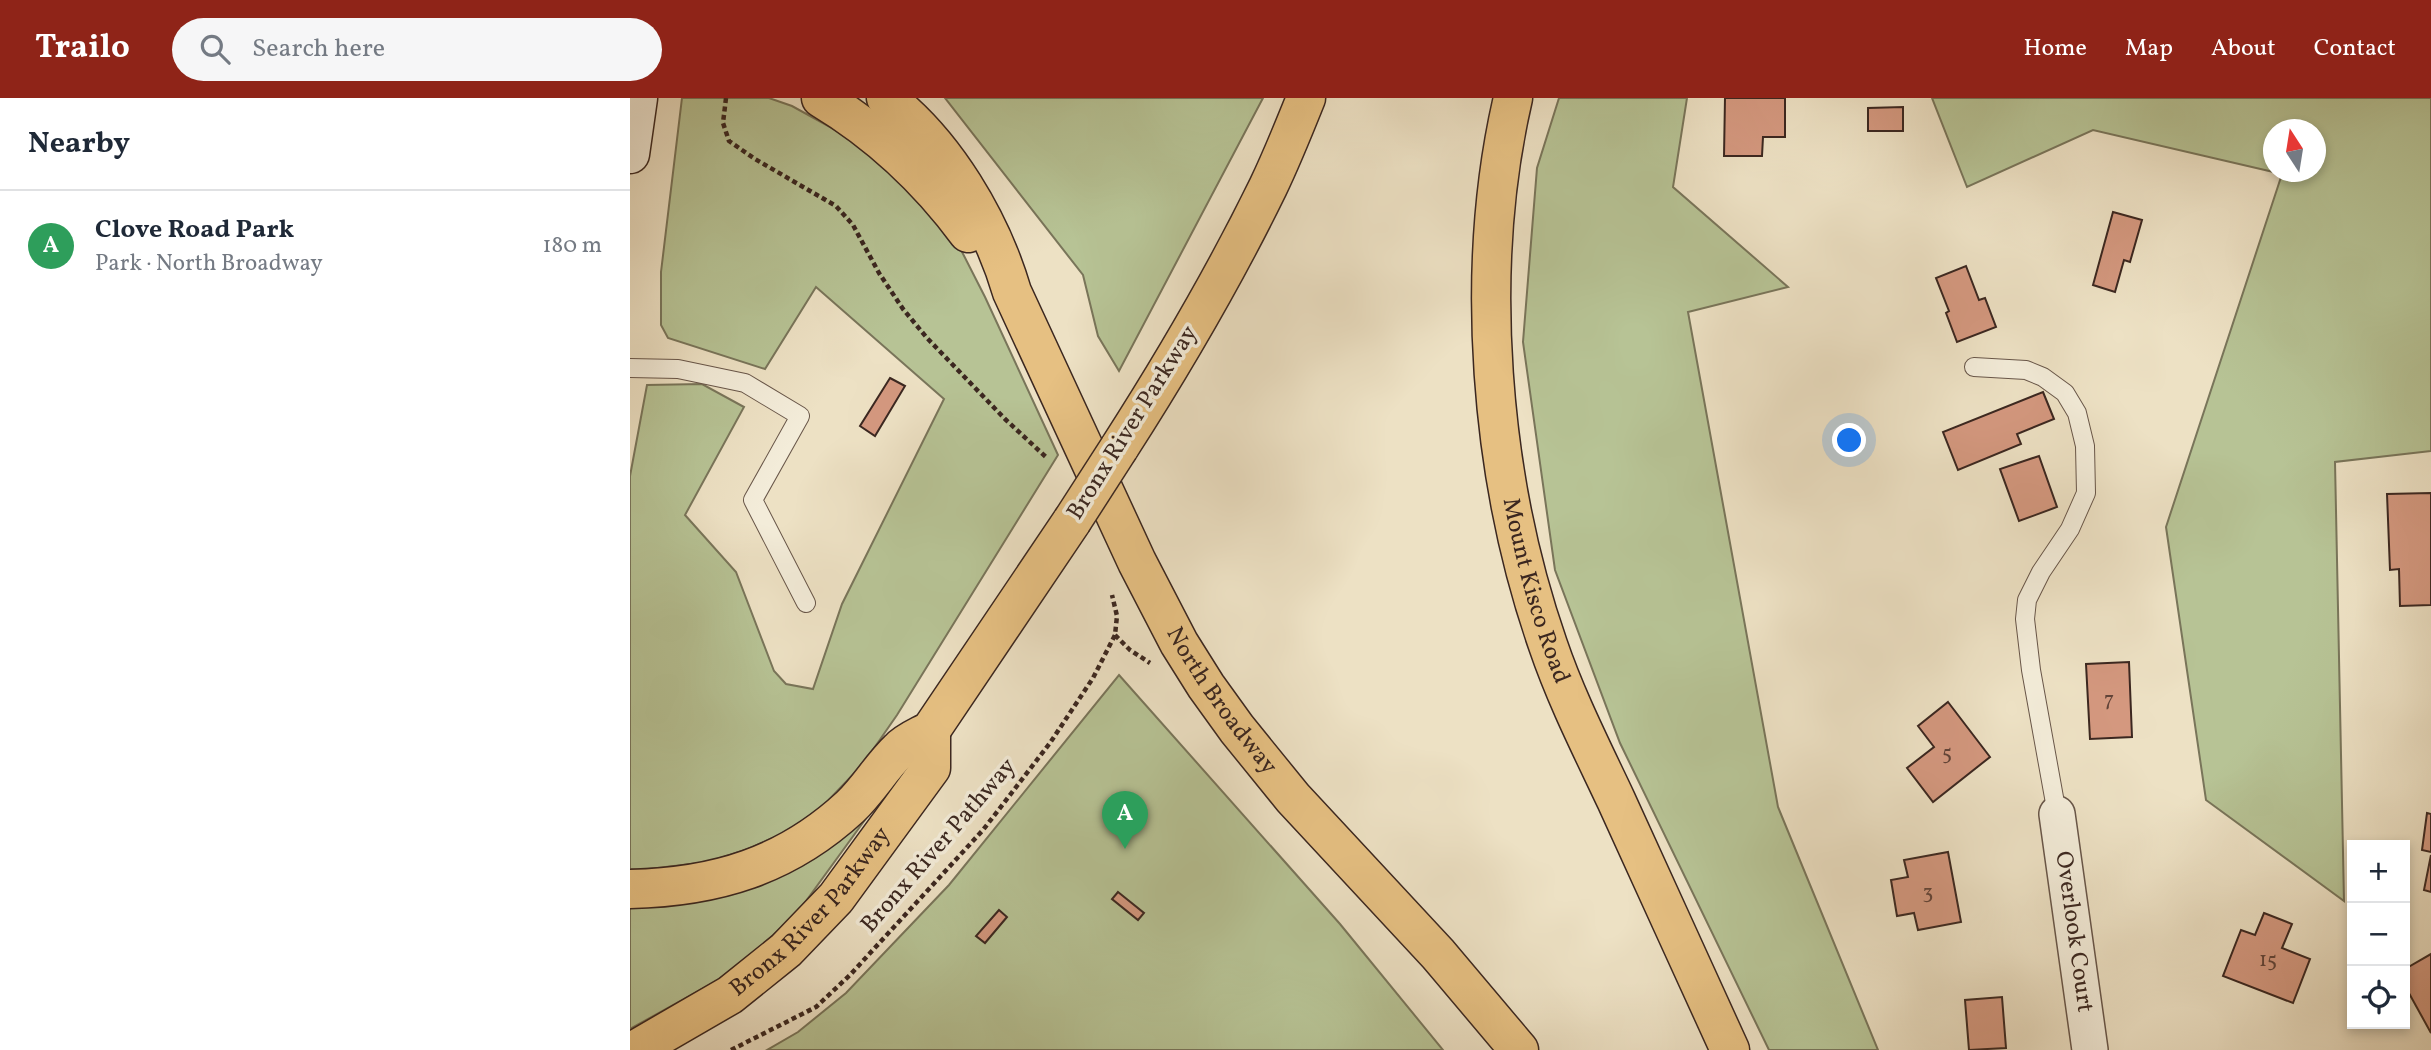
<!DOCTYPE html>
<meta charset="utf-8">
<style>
body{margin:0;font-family:Vollkorn,serif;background:#f6f6f7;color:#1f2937}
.controls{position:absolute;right:21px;bottom:21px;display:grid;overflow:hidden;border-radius:0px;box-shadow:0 4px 10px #0003}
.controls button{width:63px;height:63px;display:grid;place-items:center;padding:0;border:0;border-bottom:2px solid #e0e1e3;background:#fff;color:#1f2937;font:35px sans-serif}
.compass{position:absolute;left:1633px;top:21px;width:63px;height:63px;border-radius:50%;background:#fff;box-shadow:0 4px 10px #0003;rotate:348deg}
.you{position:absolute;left:1220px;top:343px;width:24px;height:24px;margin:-18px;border:5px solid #fff;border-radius:50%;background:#1a73e8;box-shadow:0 0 0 10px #1a73e833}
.badge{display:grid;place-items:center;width:46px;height:46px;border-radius:50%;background:#8f2418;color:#fff;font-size:23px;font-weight:700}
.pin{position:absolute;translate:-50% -58px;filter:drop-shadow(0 2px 4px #0008)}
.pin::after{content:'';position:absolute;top:37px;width:24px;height:21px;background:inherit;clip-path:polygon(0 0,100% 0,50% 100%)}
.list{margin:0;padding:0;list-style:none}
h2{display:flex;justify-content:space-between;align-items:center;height:91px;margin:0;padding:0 28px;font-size:30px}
h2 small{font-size:23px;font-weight:400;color:#747a83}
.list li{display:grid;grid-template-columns:46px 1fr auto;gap:21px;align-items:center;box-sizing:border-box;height:112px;padding:0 28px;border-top:2px solid #e0e1e3}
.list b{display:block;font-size:26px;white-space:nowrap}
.list p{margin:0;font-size:23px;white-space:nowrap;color:#747a83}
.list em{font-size:23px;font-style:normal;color:#747a83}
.icon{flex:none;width:38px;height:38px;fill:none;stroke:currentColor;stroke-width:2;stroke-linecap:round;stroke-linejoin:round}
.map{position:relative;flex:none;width:1801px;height:952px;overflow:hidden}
header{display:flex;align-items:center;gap:42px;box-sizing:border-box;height:98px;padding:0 35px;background:#8f2418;color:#fff}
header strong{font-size:33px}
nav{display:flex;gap:38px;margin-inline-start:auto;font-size:24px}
.search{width:490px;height:63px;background:#f6f6f7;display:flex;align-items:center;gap:18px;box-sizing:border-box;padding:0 24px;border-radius:38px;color:#747a83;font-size:26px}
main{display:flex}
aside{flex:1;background:#fff}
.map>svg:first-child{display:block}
.green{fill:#b7c395;stroke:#79755a;stroke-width:2;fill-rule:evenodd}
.building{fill:#d4987f;stroke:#3b2720;stroke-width:2}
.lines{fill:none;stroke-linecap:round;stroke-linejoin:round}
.lane-casing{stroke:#685649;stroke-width:20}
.street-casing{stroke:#685649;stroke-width:38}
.secondary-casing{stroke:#3b2720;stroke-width:41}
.primary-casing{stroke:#3b2720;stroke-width:41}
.path{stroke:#3b2720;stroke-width:4.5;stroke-dasharray:5 3.5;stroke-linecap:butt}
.lane{stroke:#f3ecd9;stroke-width:18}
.street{stroke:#f3ecd9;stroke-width:35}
.secondary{stroke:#f3ecd9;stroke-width:38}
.primary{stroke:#e6c082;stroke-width:38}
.primary-bridge-casing{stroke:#3b2720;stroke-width:41;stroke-linecap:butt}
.primary-bridge{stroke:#e6c082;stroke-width:38}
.labels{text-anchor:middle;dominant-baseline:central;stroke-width:7;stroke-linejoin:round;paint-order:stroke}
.number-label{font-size:21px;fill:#614338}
.street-label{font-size:24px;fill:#3b2720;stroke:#f3ecd9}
</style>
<header>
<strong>Trailo</strong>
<div class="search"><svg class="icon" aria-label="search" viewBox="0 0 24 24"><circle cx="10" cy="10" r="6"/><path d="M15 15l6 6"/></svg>Search here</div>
<nav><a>Home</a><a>Map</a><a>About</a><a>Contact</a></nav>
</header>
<main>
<aside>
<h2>Nearby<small></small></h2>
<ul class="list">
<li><span class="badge" style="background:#2e9e5b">A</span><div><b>Clove Road Park</b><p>Park · North Broadway</p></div><em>180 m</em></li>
</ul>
</aside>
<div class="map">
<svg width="1801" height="952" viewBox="0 0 1801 952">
<rect width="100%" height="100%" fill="#ede1c4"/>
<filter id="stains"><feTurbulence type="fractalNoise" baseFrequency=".00286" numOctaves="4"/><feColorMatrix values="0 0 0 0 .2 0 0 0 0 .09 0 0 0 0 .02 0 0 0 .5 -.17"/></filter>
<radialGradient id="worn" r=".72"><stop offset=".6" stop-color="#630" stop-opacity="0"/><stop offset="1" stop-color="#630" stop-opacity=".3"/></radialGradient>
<path class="green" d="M52,0H139L162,8L231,46L276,88L328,146L355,199L428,357L267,617L233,666L193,708L158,733L118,751L78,764L10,772L0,771V378L17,287L72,286L114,309L55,417L106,474L144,573L156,586L183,591L212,506L314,301L186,189L135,271L38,240L31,227V174Z
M315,0H633L489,273L468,238L453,177Z
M929,0H1057L1043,89L1158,189L1058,214L1148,709L1248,952H1139L990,645L925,472L893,244L907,70Z
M1302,0H1801V353L1705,364L1714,803L1576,702L1536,429L1652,76L1463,32L1337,89ZM1644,32H1686V74H1644Z
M489,577L710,826L813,952H137L168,934L216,895L319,787Z
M261,686L168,814L125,854L88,882L0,931V804L5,805Z"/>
<path class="building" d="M1095,0H1155V39H1133L1132,58H1094Z
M1273,9V33H1238V10Z
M1483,114L1512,122L1500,164L1494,162L1485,194L1463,187Z
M1336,168L1349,202L1355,200L1366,229L1327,244L1316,215L1319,213L1306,180Z
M260,280L275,288L245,338L230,328Z
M1413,294L1424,321L1387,336L1391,346L1328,372L1313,334Z
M1409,358L1427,409L1389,423L1370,371Z
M1801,395V507L1770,508L1769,471L1760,472L1757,396Z
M1499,564L1502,639L1460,641L1456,566Z
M1318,604L1360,659L1303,704L1277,670L1304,649L1288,628Z
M1797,715L1801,716V754L1792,752Z
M1318,754L1331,824L1288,832L1284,815L1267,818L1261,782L1278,779L1274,762Z
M1801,757V794L1794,792Z
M488,794L514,815L508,822L482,801Z
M369,812L377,819L355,845L346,838Z
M1634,815L1662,826L1652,850L1680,861L1663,905L1593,878L1611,832L1625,837Z
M1801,856V935L1775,888V871Z
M1372,899L1376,950L1339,952L1335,902Z"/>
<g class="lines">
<defs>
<path id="lane" d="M1344,269L1396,272L1413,279L1435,295L1447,315L1455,348L1456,395L1440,431L1411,474L1397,502L1395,521L1401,572L1427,716
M0,270L48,271L115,285L170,318L123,402L176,505"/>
<g id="street">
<path id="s1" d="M1427,716L1460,952"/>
</g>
<path id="secondary" d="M0,56L8,0"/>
<g id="primary">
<path d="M191,0C249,35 298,81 338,135"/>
<path id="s2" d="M256,0C315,45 361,123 382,194L507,464L549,545L576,588L607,631L663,700L808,856L889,952"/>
<path id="s3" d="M883,0C843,172 860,381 918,547C936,600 962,651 986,702C1024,785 1062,869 1100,952"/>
<path d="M489,350C543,266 594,179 638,89C652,60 664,30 676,0"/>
<path d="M0,791C86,789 156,768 220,709C239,691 251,669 269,652C277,643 291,638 301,632L442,423"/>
<path id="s4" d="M5,952L100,897L156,852L206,800L301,670V632"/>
</g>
</defs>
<use href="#lane" class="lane-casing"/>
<use href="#street" class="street-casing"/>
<use href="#secondary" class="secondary-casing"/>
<use href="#primary" class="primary-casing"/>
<path class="path" d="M96,0L93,25L99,43L125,61L206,108L223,127L249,175L273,211L297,240L375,321L417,360
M485,537L500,552L520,565
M101,952L186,909L220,877L353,732L420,645L463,580L485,537L487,518L482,497"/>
<use href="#lane" class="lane"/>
<use href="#street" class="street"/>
<use href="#secondary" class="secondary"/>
<use href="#primary" class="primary"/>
<defs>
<path id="primary-bridge" d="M442,423L489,350"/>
</defs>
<use href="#primary-bridge" class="primary-bridge-casing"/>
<use href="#primary-bridge" class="primary-bridge"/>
</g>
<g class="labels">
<g class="number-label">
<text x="1479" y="602">7</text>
<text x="1317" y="655">5</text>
<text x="1298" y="794">3</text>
<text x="1638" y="862">15</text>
</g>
<g class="street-label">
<text transform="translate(503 325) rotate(-58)">Bronx River Parkway</text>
<text stroke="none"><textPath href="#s3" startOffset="499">Mount Kisco Road</textPath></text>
<text stroke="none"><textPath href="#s2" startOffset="695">North Broadway</textPath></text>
<text transform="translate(309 748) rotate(-49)">Bronx River Pathway</text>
<text stroke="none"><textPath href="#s4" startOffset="226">Bronx River Parkway</textPath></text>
<text stroke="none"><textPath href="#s1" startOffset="119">Overlook Court</textPath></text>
</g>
</g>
<rect width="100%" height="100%" filter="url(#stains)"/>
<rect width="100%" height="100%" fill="url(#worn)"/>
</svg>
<div class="controls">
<button>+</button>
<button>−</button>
<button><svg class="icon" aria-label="locate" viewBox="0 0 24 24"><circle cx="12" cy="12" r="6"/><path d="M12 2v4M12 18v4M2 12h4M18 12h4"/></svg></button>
</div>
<svg class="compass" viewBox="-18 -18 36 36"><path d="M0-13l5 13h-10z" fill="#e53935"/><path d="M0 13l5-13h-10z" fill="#747a83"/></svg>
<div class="you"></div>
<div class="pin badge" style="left:495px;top:751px;background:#2e9e5b">A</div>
</div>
</main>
